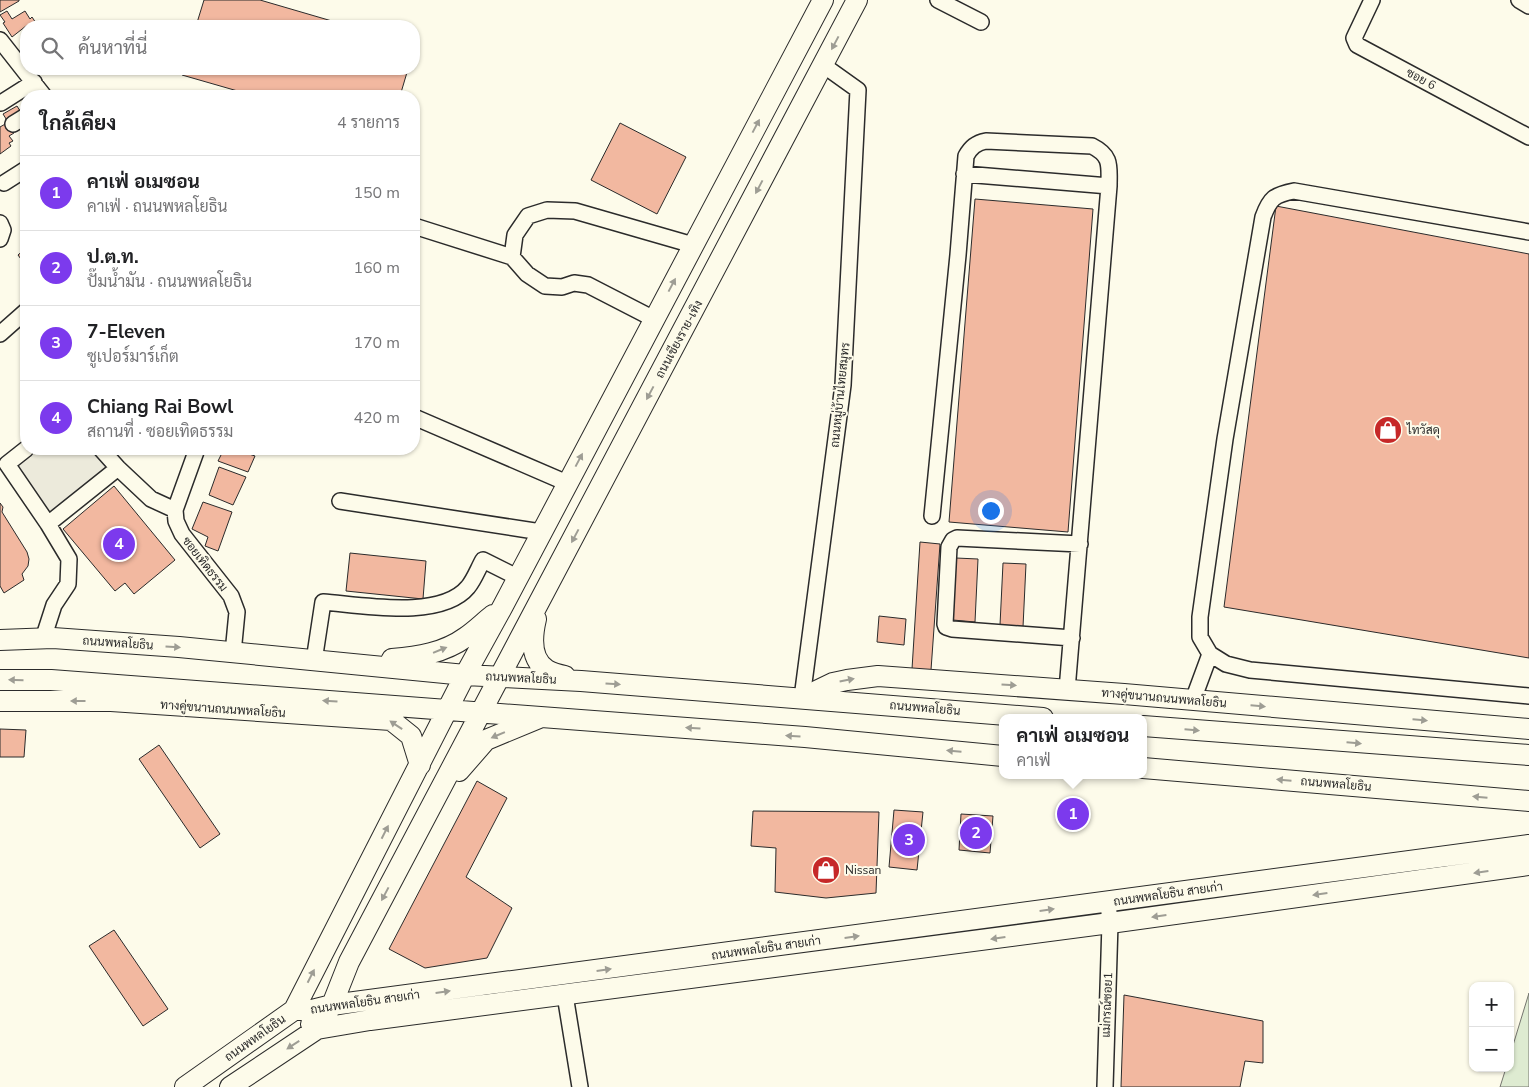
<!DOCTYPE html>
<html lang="th">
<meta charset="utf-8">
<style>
body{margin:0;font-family:"Nunito Sans",Sarabun,sans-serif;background:#f2f2f2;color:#202124}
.controls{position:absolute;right:15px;bottom:15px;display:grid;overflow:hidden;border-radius:10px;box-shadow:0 1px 4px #0004}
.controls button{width:45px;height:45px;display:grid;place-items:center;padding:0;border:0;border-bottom:1px solid #e0e0e0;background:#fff;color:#202124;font:25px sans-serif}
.you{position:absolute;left:990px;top:510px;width:18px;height:18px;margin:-12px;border:4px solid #fff;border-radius:50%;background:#1a73e8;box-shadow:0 0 0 8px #1a73e833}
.badge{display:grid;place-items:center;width:32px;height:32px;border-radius:50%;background:#7c3aed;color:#fff;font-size:16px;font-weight:700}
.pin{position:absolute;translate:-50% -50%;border:2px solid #fff;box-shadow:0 1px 5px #0006}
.popup{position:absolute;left:999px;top:714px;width:148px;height:65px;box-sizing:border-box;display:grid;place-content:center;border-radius:10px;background:#fff;filter:drop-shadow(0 1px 4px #0005);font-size:16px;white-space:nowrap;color:#757577}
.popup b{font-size:19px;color:#202124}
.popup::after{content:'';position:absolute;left:50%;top:100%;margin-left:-10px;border:10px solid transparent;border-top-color:#fff}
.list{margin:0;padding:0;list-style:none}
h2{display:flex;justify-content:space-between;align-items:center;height:65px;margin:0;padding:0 20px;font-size:21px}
h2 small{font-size:16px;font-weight:400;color:#757577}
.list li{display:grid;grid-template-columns:32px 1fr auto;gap:15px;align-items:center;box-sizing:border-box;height:75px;padding:0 20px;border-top:1px solid #e0e0e0}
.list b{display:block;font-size:19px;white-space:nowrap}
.list p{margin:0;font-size:16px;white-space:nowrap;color:#757577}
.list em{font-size:16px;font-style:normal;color:#757577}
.icon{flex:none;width:28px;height:28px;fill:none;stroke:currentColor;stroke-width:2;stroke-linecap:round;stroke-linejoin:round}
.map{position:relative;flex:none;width:1529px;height:1087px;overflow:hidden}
.search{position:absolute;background:#fff;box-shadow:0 1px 4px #0004;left:20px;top:20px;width:400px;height:55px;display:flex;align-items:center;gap:12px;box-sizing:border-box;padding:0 18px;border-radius:20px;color:#757577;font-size:19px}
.panel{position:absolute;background:#fff;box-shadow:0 1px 4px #0004;left:20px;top:90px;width:400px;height:365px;border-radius:20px}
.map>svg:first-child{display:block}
.green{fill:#deebd1;stroke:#74746e}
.parking{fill:#eceadb;stroke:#74746e}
.building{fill:#f2b8a0;stroke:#2b2b2b}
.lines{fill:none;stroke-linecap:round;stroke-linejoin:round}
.minor-casing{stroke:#2b2b2b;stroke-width:18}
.major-casing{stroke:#2b2b2b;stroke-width:22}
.minor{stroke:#fdfbea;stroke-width:15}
.major{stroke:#fdfbea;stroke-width:20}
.oneway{fill:#9e9d94}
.labels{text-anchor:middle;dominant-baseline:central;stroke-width:4;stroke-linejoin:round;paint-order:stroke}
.street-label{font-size:12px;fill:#2b2b2b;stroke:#fdfbea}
.poi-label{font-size:12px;fill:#2b2b2b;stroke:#fdfbea;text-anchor:start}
</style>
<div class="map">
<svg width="1529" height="1087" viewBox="0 0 1529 1087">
<rect width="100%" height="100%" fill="#fdfbea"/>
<path class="green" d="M1529,993V1087H1500L1506,1068H1510V1055Z"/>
<path class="parking" d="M31,449H92L110,470L49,518L12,464Z"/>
<path class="building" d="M0,0H19V1L0,12Z
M204,0H260L349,26H196Z
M7,11L12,19L25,11L30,19L32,17L38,26H26L12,37L3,23L5,22L0,15Z
M184,69H408L400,96H255L182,75Z
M17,106L22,114L8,122L3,114Z
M7,123L14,133L9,136L13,141L9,143L11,146L0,154V127Z
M620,123L686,157L657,214L591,180Z
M975,199L1093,209L1068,532L949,522Z
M1276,206L1529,254V658L1224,607Z
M26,248V266L18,255Z
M224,449H234L255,456L248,472L218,461Z
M219,467L246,477L233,505L209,495Z
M114,486L175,560L134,594L125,583L115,591L63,529Z
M203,502L232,512L218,551L205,546L208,537L192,529Z
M0,503L3,507L2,512L27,552L29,559L28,566L22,574L24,580L4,593L0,586Z
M920,542L940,544L931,670L912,669Z
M350,553L426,561L423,599L346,591Z
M956,558L978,559L975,622L953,620Z
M1003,563L1026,564L1023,627L1000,625Z
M879,616L906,619L904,645L877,642Z
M0,729L26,730L24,757H0Z
M159,745L220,834L200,848L139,759Z
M477,781L507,798L466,877L512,908L487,958L425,968L389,949Z
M894,810L923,812L917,870L889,867Z
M753,811L879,812L876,893L826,898L775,892L776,848L751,846Z
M961,814L993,816L990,853L959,850Z
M114,930L168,1009L143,1026L89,946Z
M1124,995L1263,1021V1063L1245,1061L1240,1087H1121Z"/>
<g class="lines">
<defs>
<path id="minor" d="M938,0L981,22
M1372,0L1354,38L1357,45L1529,137
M1519,0L1529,6
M0,40L44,96
M1,103L34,82
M13,124L26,116
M964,174L1109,186
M4,183L26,169
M0,223L3,230L0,239
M414,226L512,257L527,274L545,286L562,287L574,283L588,285L654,319
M1529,232L1294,191C1274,195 1270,198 1263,217L1225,439L1200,617V637L1210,654L1226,664L1250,670L1529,696
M512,257L515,235L528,216L547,210L575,211L693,245
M0,334L26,311
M414,417L567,483
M26,449L7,464L48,524L69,559L68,584L54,605L43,639
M101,449L118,468L151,499L175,510
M197,449L175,510L176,521L182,534L231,596L237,612L233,653
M340,501L541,532
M932,516L958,255L966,156C971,147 976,143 986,141L1092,146C1112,156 1109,166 1109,186L1067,690
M48,524L118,468
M1072,638L952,629L946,627L945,624L949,547L953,540L957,538L1080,544
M314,661L323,602C362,605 441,620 468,587C474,580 478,569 483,560L517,577
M802,698L843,385L858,90L823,65
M1193,700L1210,654
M565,995L580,1087
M1105,1087L1110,923L1108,902"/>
<path id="major" d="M536,619C532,636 529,659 547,670C552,673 560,675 565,676
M0,640L53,638L179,647L465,675L581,681L1043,718
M392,659C418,657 444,653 466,637C475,631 484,622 493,615
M0,680H51L805,737L1003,756
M802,698L833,683L847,680L878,676L1124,694L1529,729
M0,701H111L391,720L411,736L420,765
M1143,726L1529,755
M1143,768L1529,801
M459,771L486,740L539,718
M294,1010H312L332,1005L1529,845
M311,1024L317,1029L370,1020L1110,923L1529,865
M185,1087L294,1010L465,675L503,606L823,0
M230,1087L317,1029L332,1005L349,962L857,0"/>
</defs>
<use href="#minor" class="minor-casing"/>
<use href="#major" class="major-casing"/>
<use href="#minor" class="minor"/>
<use href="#major" class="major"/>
</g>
<defs><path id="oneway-solid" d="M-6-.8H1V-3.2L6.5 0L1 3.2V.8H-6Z" transform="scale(1.25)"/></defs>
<g class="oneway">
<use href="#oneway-solid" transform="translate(835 43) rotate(118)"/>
<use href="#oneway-solid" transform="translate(756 126) rotate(-62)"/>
<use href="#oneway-solid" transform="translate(759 187) rotate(118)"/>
<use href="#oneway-solid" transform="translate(672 285) rotate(-62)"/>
<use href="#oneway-solid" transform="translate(650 393) rotate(118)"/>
<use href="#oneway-solid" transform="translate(579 460) rotate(-62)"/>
<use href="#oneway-solid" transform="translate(575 536) rotate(118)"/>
<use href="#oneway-solid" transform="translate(173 647) rotate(4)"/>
<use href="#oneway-solid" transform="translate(440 650) rotate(-22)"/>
<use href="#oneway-solid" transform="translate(16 680) rotate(-179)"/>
<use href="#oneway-solid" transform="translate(847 680) rotate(-11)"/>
<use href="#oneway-solid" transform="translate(613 684) rotate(4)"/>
<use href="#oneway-solid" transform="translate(1009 685) rotate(4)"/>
<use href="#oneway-solid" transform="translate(78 701) rotate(-180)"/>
<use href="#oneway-solid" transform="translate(330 701) rotate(-176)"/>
<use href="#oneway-solid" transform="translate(1258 706) rotate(5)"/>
<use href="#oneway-solid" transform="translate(1420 720) rotate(5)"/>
<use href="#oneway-solid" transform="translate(396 725) rotate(-146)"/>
<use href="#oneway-solid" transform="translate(693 728) rotate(-176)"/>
<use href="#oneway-solid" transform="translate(1192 730) rotate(5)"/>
<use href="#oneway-solid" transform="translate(498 735) rotate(157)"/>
<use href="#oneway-solid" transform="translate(793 736) rotate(-176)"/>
<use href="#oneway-solid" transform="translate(1354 743) rotate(5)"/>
<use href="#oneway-solid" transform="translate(954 751) rotate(-175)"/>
<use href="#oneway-solid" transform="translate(1284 780) rotate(-175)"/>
<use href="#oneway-solid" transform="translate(1480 797) rotate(-175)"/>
<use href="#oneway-solid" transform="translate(385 832) rotate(-63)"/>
<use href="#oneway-solid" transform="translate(1481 872) rotate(172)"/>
<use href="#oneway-solid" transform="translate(385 894) rotate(118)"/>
<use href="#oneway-solid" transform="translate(1320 894) rotate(172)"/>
<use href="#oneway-solid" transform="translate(1047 910) rotate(-8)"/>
<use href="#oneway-solid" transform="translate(1159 916) rotate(172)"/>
<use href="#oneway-solid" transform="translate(852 937) rotate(-8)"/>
<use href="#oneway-solid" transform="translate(998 938) rotate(172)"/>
<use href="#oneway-solid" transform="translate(604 970) rotate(-8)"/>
<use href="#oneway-solid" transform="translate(311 976) rotate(-63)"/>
<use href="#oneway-solid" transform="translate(443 992) rotate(-8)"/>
<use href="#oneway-solid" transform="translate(293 1045) rotate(147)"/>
</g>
<defs>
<symbol id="shop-disc" viewBox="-11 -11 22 22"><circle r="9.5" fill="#c62828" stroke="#fdfbea"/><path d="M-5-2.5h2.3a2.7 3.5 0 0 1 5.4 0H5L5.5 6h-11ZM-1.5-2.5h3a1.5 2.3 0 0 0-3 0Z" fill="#fff"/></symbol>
</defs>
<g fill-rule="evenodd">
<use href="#shop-disc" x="1372" y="414" width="32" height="32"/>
<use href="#shop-disc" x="810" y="854" width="32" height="32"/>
</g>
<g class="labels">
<g class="street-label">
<text transform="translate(1421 79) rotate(28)">ซอย 6</text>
<text transform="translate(679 339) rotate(-62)">ถนนเชียงราย-เทิง</text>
<text transform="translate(840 395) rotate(-84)">ถนนหมู่บ้านไทยสมุทร</text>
<text transform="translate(205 564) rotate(52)">ซอยเทิดธรรม</text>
<text transform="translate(118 643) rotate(4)">ถนนพหลโยธิน</text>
<text transform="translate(521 678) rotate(3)">ถนนพหลโยธิน</text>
<text transform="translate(1164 698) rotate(5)">ทางคู่ขนานถนนพหลโยธิน</text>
<text transform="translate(925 708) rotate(5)">ถนนพหลโยธิน</text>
<text transform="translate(223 709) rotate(4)">ทางคู่ขนานถนนพหลโยธิน</text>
<text transform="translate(1336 784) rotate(5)">ถนนพหลโยธิน</text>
<text transform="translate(1168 894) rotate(-8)">ถนนพหลโยธิน สายเก่า</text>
<text transform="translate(766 948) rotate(-8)">ถนนพหลโยธิน สายเก่า</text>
<text transform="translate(365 1002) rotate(-8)">ถนนพหลโยธิน สายเก่า</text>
<text transform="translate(1107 1005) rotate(-88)">แม่กรณ์ซอย1</text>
<text transform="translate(255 1038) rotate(-35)">ถนนพหลโยธิน</text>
</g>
<g class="poi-label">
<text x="1407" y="430">ไทวัสดุ</text>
<text x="845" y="870">Nissan</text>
</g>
</g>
</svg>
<div class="controls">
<button>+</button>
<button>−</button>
</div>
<div class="you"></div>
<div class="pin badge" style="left:1073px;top:814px">1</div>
<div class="popup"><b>คาเฟ่ อเมซอน</b>คาเฟ่</div>
<div class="pin badge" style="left:976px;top:833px">2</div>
<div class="pin badge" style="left:909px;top:840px">3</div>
<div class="pin badge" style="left:119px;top:544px">4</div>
<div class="search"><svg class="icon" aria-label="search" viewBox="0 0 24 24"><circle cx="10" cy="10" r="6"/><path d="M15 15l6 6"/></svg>ค้นหาที่นี่</div>
<section class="panel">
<h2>ใกล้เคียง<small>4 รายการ</small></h2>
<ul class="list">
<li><span class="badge">1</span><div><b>คาเฟ่ อเมซอน</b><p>คาเฟ่ · ถนนพหลโยธิน</p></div><em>150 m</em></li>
<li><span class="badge">2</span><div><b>ป.ต.ท.</b><p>ปั๊มน้ำมัน · ถนนพหลโยธิน</p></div><em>160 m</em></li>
<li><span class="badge">3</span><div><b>7-Eleven</b><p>ซูเปอร์มาร์เก็ต</p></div><em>170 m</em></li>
<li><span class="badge">4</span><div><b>Chiang Rai Bowl</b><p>สถานที่ · ซอยเทิดธรรม</p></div><em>420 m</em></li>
</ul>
</section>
</div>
